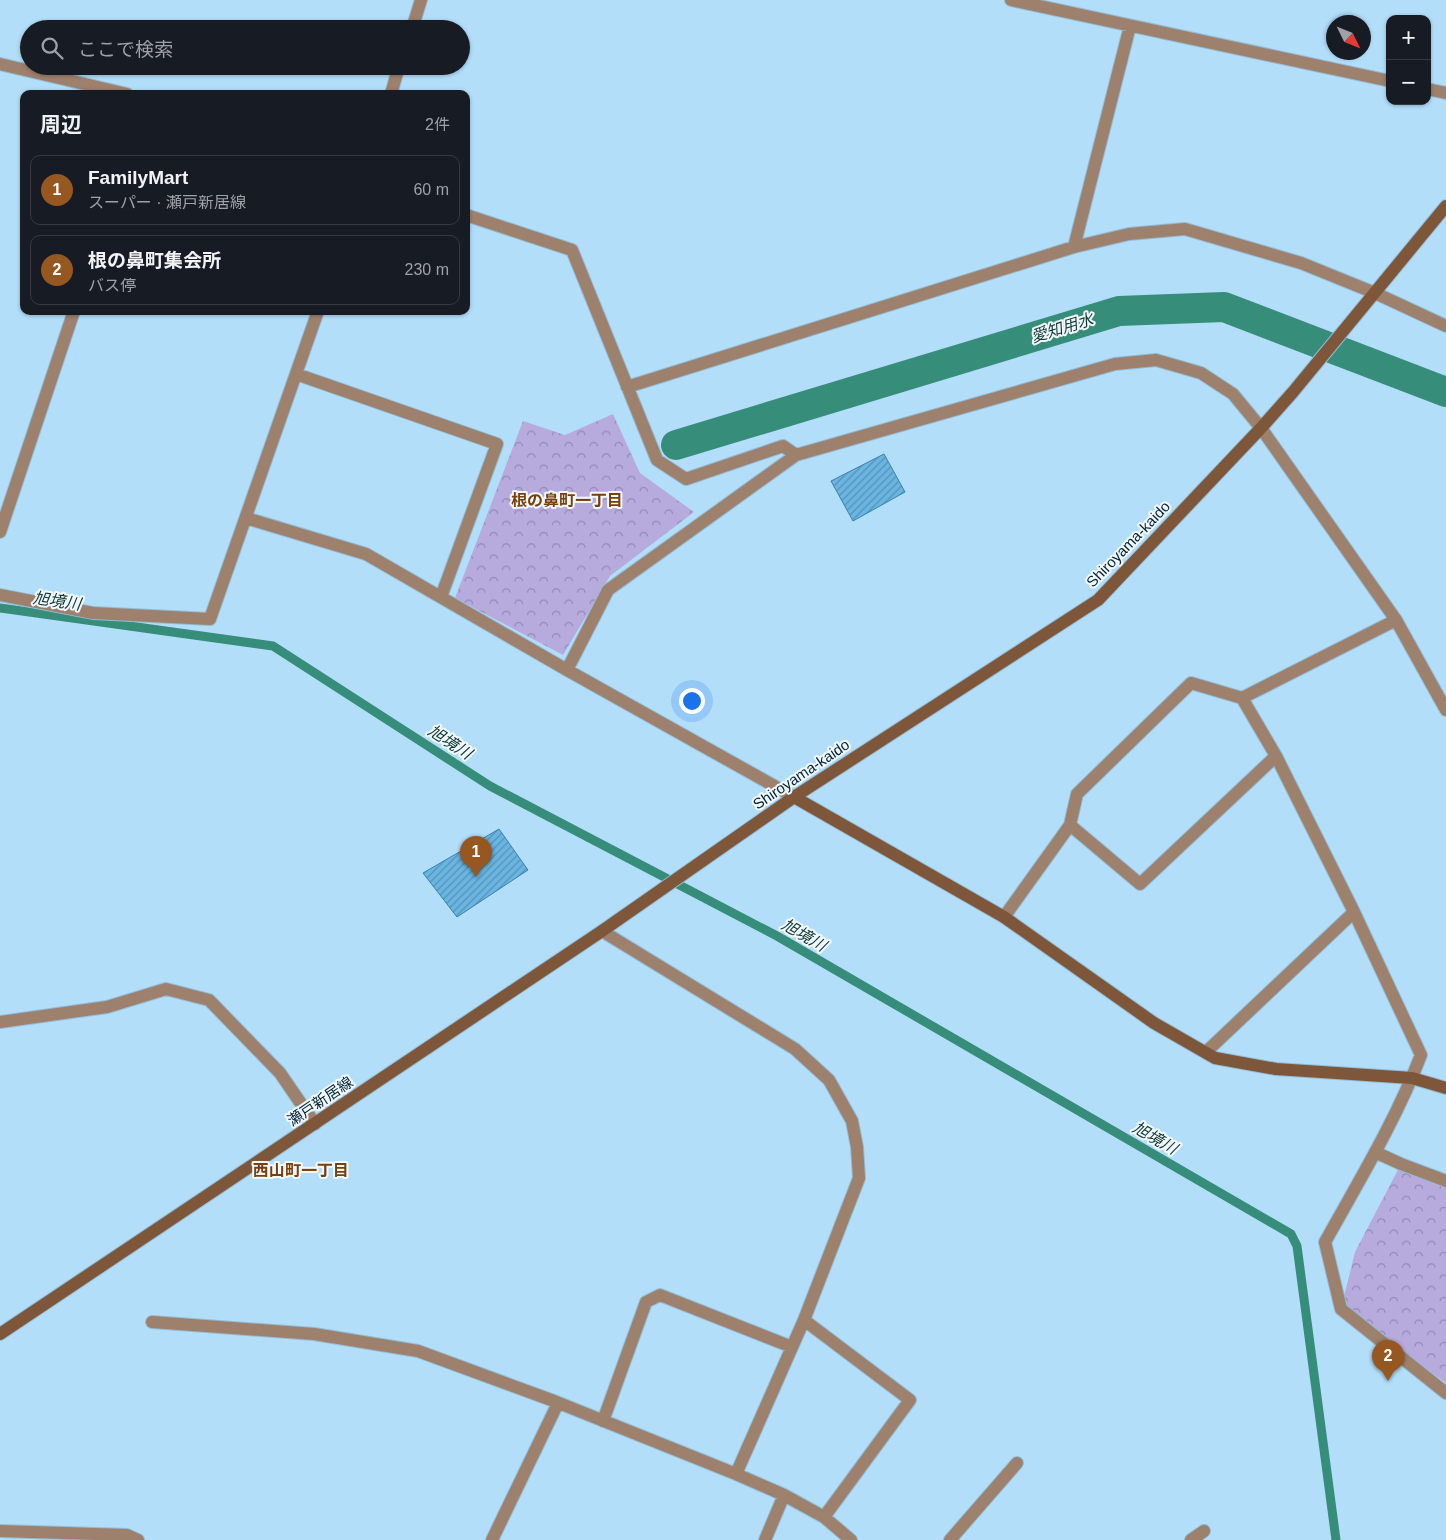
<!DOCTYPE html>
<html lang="ja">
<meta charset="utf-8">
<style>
body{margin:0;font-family:Arial,"Noto Sans JP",sans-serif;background:#20242c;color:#f1f3f6}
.controls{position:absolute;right:15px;top:15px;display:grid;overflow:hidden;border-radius:10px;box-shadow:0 1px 4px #0004}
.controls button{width:45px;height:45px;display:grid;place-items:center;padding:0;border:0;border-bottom:1px solid #363941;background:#171b24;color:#f1f3f6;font:25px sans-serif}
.compass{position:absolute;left:1326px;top:15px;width:45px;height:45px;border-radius:50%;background:#171b24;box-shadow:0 1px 4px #0004;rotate:133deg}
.you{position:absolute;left:691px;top:700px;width:18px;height:18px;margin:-12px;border:4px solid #fff;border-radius:50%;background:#1a73e8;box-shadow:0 0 0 8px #1a73e833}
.badge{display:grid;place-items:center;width:32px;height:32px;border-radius:50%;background:#975721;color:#fff;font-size:16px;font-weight:700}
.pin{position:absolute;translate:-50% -41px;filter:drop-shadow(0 1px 2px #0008)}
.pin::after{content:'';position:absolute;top:26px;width:18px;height:15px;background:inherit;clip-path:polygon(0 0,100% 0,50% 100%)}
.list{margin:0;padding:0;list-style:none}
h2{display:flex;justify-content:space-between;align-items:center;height:65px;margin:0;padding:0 20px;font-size:21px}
h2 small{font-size:16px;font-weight:400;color:#9ea1a6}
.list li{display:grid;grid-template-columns:32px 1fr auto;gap:15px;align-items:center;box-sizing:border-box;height:70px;margin:0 10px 10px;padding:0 10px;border:1px solid #363941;border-radius:10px}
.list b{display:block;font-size:19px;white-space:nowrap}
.list p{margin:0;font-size:16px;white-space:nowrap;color:#9ea1a6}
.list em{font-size:16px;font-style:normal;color:#9ea1a6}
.icon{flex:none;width:28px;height:28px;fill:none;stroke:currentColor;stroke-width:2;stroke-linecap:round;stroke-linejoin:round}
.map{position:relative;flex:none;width:1446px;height:1540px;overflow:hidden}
.search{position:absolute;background:#171b24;box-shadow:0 1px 4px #0004;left:20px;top:20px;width:450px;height:55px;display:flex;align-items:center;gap:12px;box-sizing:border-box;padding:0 18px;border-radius:28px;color:#9ea1a6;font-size:19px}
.panel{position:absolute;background:#171b24;box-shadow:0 1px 4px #0004;left:20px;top:90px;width:450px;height:225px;border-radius:10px}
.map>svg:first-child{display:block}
.park{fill:url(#park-crowns)}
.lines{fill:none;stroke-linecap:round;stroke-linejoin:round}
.stream{stroke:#358d7a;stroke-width:9}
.canal{stroke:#358d7a;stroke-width:30}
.building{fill:url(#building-hatch);stroke:#3683ad}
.street-casing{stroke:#93bcd6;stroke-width:14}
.secondary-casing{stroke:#93bcd6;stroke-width:14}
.street{stroke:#9d816d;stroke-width:12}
.secondary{stroke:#7e573a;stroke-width:12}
.labels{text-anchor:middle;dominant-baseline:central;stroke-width:4;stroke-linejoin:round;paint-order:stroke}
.street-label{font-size:15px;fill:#022334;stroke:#f2f9fe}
.water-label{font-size:16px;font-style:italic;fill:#0f372f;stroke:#f2f9fe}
.neighbourhood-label{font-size:16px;font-weight:bold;fill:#79400a;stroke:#f2f9fe}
</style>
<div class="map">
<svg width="1446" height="1540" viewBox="0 0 1446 1540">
<defs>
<pattern id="park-crowns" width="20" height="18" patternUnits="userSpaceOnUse" patternTransform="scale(1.25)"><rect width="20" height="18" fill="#b7aadd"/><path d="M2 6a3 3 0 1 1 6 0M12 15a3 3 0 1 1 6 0" fill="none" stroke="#938ab4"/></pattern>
<pattern id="building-hatch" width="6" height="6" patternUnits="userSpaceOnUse" patternTransform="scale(1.25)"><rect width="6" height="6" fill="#6ab5e1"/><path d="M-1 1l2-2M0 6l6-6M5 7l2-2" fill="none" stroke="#5593b7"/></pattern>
</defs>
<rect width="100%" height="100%" fill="#b3defa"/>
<path class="park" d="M613,414L640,473L694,512L610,576L563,655L455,598L523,421L565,435Z
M1401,1164L1446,1184V1383L1341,1309L1355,1252Z"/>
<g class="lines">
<path class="stream" d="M0,608L273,646L490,786L777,936L1291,1234L1297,1246L1336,1540"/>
<path class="canal" d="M676,445L1119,311L1224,307L1446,392"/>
</g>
<path class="building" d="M884,454L905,492L853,521L831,481Z
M499,829L528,870L457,917L423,873Z"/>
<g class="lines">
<defs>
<path id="street" d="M1011,0L1390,81
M412,29L421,0
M0,64L127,94
M1427,89L1446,93
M391,94L399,66
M466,215L572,250L657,460L686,479L783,446L796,455L1115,364L1156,360L1201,373L1233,394L1261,428L1396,620L1446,710
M1074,247L1130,26
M296,374L497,444L441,597
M627,387L1074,247L1129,234L1185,229L1301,263L1375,293L1446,326
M246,518L366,554L567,670L794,797
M0,532L74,311
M0,595L93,613L210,619L318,311
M567,670L608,590L796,455
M1242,698L1396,620
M1070,825L1140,884L1276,756
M1004,917L1070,825L1077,794L1191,683L1242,698L1276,756L1354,912L1421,1055C1396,1120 1359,1181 1325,1242L1341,1309L1446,1393
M602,931L795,1049L829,1080L852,1121L857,1147L859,1178L804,1320L736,1474
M0,1022L107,1007L166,989L209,1000L280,1073L315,1124
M1206,1052L1354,912
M1375,1152L1401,1164L1446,1181
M804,1320L910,1400L824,1517
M152,1322L314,1334L418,1351L554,1401L736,1474L784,1495L824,1517L851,1540
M603,1421L646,1302L660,1295L792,1347
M0,1531L127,1535L138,1540
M492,1540L558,1403
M765,1540L784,1495
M950,1540L1017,1463
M1191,1540L1204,1531"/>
<path id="secondary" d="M794,797L1004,917L1154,1023L1215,1058L1276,1069L1412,1078L1446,1088
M0,1334L602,931L794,797L1098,600L1261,428L1293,392L1446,206"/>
</defs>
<use href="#street" class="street-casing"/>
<use href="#secondary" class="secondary-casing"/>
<use href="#street" class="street"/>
<use href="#secondary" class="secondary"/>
</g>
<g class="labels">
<g class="street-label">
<text transform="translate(1128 544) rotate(-46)">Shiroyama-kaido</text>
<text transform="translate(801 774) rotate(-34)">Shiroyama-kaido</text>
<text transform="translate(320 1101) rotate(-34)">瀬戸新居線</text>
</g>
<g class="water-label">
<text transform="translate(1062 328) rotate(-17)">愛知用水</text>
<text transform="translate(57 601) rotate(8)">旭境川</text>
<text transform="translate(450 742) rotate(33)">旭境川</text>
<text transform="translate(804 935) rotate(30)">旭境川</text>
<text transform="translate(1155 1138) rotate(30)">旭境川</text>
</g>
<g class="neighbourhood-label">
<text x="567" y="500">根の鼻町一丁目</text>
<text x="301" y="1170">西山町一丁目</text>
</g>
</g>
</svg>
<div class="controls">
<button>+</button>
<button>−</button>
</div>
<svg class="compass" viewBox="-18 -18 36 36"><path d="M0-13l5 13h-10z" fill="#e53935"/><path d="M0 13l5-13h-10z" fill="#9ea1a6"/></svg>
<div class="you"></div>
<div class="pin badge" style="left:476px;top:877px">1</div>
<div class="pin badge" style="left:1388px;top:1381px">2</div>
<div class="search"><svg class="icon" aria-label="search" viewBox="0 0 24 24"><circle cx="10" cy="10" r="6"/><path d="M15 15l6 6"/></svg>ここで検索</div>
<section class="panel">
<h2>周辺<small>2件</small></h2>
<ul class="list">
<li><span class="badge">1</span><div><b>FamilyMart</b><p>スーパー · 瀬戸新居線</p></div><em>60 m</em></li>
<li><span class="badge">2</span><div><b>根の鼻町集会所</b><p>バス停</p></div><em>230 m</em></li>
</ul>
</section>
</div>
